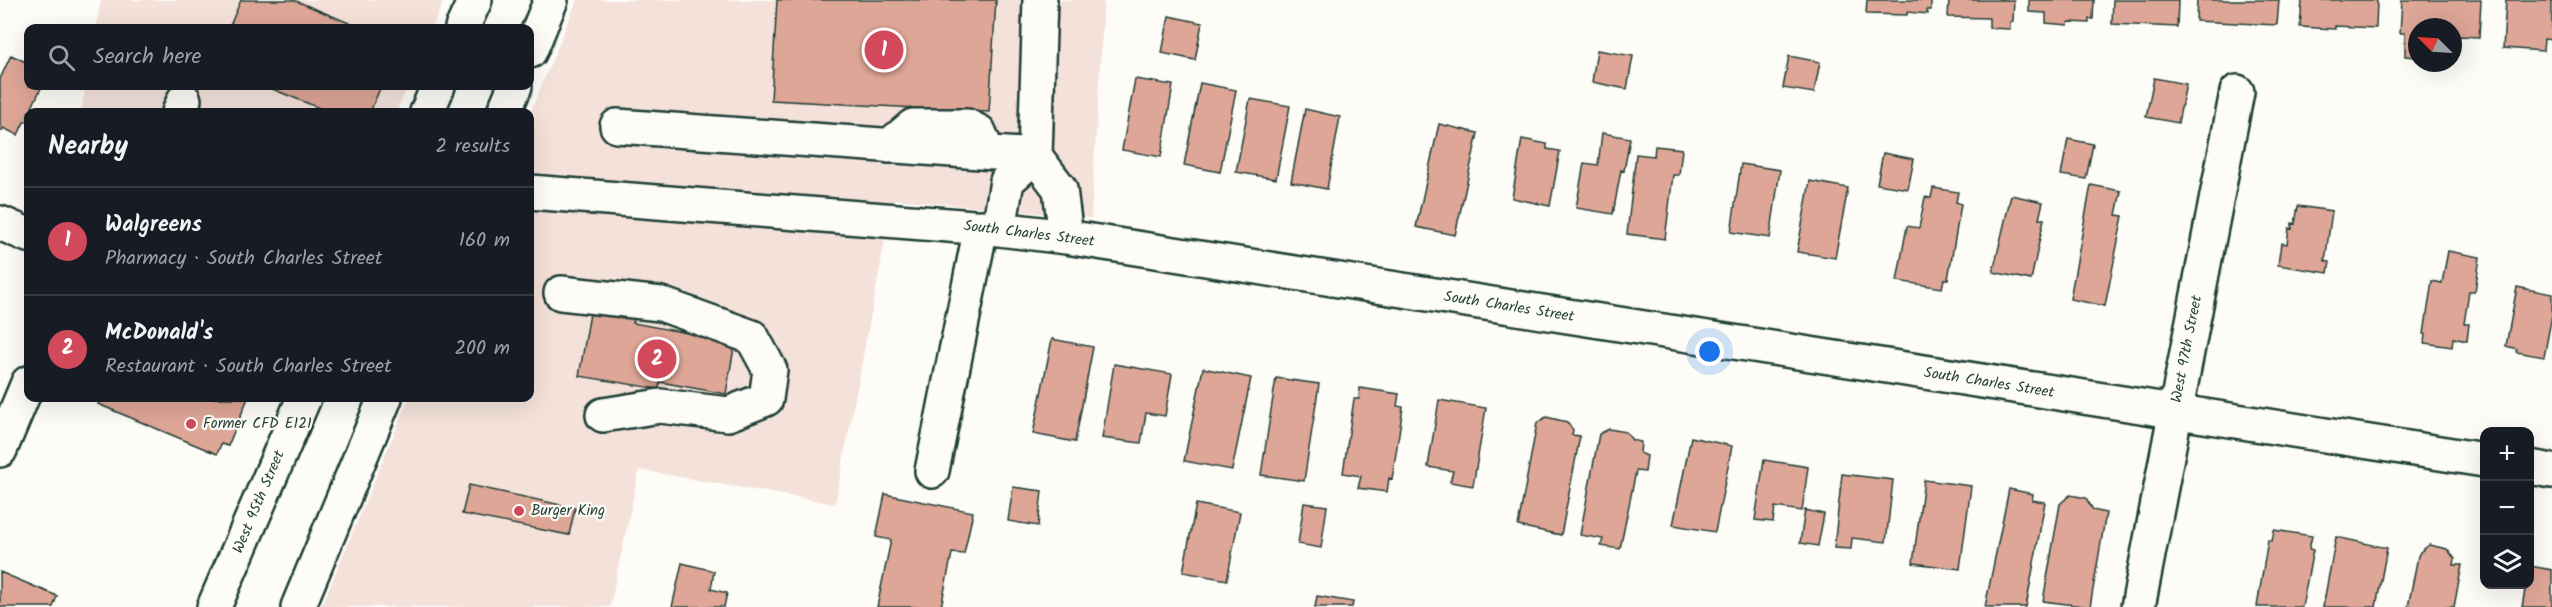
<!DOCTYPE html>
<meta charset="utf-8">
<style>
body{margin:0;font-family:Kalam,sans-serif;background:#242831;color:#f1f3f6}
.controls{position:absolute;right:18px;bottom:18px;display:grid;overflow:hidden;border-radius:12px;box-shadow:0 6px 24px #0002}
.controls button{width:54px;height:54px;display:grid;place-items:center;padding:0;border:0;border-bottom:2px solid #363941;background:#171b24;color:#f1f3f6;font:30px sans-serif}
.compass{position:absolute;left:2408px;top:18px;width:54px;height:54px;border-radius:50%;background:#171b24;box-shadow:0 6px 24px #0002;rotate:294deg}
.you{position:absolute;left:1710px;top:352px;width:21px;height:21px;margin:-15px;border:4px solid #fff;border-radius:50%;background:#1a73e8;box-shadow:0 0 0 9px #1a73e833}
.badge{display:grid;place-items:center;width:39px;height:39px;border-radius:50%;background:#d1495b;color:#fff;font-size:20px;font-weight:700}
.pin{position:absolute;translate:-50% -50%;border:3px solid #fff;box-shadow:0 2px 6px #0006}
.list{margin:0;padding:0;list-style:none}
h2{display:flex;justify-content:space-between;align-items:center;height:78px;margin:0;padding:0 24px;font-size:26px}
h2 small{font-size:20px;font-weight:400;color:#9ea1a6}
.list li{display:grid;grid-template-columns:39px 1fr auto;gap:18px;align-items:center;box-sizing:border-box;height:108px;padding:0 24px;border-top:2px solid #363941}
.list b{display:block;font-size:22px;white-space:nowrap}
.list p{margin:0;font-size:20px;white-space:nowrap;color:#9ea1a6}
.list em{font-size:20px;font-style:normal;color:#9ea1a6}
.icon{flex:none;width:33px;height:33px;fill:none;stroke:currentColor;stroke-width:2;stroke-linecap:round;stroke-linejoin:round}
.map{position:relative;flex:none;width:2552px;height:607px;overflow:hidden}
.search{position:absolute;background:#171b24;box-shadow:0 6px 24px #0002;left:24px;top:24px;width:510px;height:66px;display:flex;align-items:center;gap:15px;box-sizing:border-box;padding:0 21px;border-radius:12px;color:#9ea1a6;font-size:22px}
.panel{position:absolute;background:#171b24;box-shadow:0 6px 24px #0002;left:24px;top:108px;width:510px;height:294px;border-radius:12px}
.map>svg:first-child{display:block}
.built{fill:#f4e2da}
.building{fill:#dea697;stroke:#1f3d34;stroke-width:1.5}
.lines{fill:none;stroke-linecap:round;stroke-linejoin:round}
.minor-casing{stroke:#1f3d34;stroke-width:38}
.major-casing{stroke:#1f3d34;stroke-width:38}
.minor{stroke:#fdfcf7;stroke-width:33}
.major{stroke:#fdfcf7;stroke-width:33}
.poi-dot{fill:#d1495b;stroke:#fdfcf7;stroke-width:2}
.labels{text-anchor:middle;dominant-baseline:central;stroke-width:4.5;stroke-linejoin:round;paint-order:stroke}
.street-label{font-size:15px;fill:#1f3d34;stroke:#fdfcf7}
.poi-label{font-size:15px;fill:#1f3d34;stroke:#fdfcf7;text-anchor:start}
</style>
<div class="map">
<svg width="2552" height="607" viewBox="0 0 2552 607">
<rect width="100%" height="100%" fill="#fdfcf7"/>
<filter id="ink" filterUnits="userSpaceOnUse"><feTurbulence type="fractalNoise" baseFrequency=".0167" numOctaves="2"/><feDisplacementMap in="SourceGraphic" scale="12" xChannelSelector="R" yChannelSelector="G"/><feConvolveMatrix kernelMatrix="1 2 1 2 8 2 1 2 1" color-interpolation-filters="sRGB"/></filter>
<g filter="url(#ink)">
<path class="built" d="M101,0H444L432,28H96Z
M577,0H1104L1091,218L893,199L835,504L639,470L610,607H321L409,398H530V113Z
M86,86H408L396,112H81Z"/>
<path class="building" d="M241,0H294L361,28H229Z
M777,0H996L989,112L771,100Z
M1867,0H1931V10H1927L1928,14L1907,12V15L1866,14Z
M1949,0H2014L2013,21L2010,22V29L1989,28V18L1948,17Z
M2029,0H2094L2093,19H2089V23L2069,22L2068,25L2046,23V13L2029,12Z
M2113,0H2178L2177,27L2112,24Z
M2197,0H2279L2277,25L2196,21Z
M2302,0H2377L2376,28L2335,26V29L2300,27Z
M2402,0H2481L2479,37L2459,36V45H2453V27H2417V57L2405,56V33H2400Z
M2506,0H2552V40L2544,39L2543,51L2503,48Z
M1169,16L1202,23L1195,60L1162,53Z
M1597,50L1633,56L1627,89L1592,82Z
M11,55L28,63V86H42L32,107L36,108V112H28V122H24L18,135L3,128L2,131L0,130V79Z
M1789,56L1820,62L1814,93L1783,88Z
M2154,78L2186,84L2178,123L2146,117Z
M1135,79L1173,85L1161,157L1122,150Z
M1200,83L1236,90L1220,172L1184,165Z
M265,86H381L370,112H329Z
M1250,99L1290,106L1276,179L1236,172Z
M1305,109L1340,117L1327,189L1291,182Z
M1439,124L1478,133L1455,235L1416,227Z
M1602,133L1630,138L1624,171L1621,170L1613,214L1576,208L1584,163L1598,165Z
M1522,139L1547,144V149L1560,151L1550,206L1512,198Z
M2068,139L2093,144L2086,179L2061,175Z
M1655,146L1682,149L1679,175H1673L1665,239L1627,234L1636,154L1654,156Z
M1883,153L1914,159L1908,189L1877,184Z
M1741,164L1780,170L1770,238L1731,232Z
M1810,181L1848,188L1835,258L1797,252Z
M2091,185L2121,191L2116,215L2123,216L2105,306L2070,299Z
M1933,188L1958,192L1956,202L1961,204L1948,279H1944L1942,288L1897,281L1907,226L1919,228L1925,197L1931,198Z
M2011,195L2043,202L2039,219H2044L2031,280L1993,272Z
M2298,206L2332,211L2325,261L2330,262L2328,273L2278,265L2281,243L2287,244L2289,228L2292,229V223L2295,224Z
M2448,251L2480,257L2475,291H2469L2464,324H2469L2467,341L2453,338L2452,347L2425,343L2426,334H2424L2432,281L2442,283Z
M2517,287L2552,294V315L2544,357L2516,352L2517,349L2506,346Z
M591,308L635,315L633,323L735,342L726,394L660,382L659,389L579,376Z
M1052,339L1093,347L1075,442L1033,434Z
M1114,364L1172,374L1165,416L1146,413L1141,443L1102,438Z
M1203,368L1251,378L1232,470L1184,461Z
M1276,378L1319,384L1304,481L1261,475Z
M1360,388L1399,394L1397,406L1403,407L1392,479L1389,478L1387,492L1358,488L1361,476L1343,473L1354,399H1359Z
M101,398H248L228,446L221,444L217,454L98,404Z
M1439,400L1486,408L1473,486L1450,482L1453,471L1428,467Z
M1546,417L1567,422L1573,430L1572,435L1580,436L1561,535L1518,526L1537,423Z
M1609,429L1626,432L1632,440L1641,442L1640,453L1647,456L1645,472L1636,471L1620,549L1601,546L1603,539L1580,535L1599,434Z
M1691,437L1732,446L1715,532L1673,525Z
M1764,460L1808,467L1802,511L1775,507L1773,522L1755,520Z
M1842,474L1893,480L1886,542L1852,538L1851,549L1834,548Z
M1924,480L1971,486L1960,569L1913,563Z
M469,485L575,508L569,535L462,514Z
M1013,487L1042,491L1038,526L1008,521Z
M2009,489L2033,494L2032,500L2045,502L2026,607H1985Z
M885,494L973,512L964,554L952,553L941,607H877L891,540L876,537Z
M2070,495L2086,498L2093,510L2106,513L2090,607L2043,601L2060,504Z
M1304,503L1327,506L1321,548L1298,544Z
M1196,504L1240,512L1227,580L1183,572Z
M1805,510L1824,514L1818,546L1800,543Z
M2274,530L2312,536L2309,549L2313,550L2302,607H2257L2268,540L2272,541Z
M2336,537L2387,548L2376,607H2323Z
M2429,545L2447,549L2455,559L2454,565H2462L2454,607H2408L2418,556L2420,552Z
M682,563L714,571L711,589L727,593L724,607H672Z
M2530,566L2552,570V607H2522L2526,584H2530Z
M0,572L57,596L53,607H0Z
M1317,596L1353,602L1352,607H1315Z"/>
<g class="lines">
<defs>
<path id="minor" d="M1040,0L1035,156L1060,189L1066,237
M179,112L184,100
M617,126L1035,156
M889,146L913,126H967L979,132L987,152
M530,192L999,229L1066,237L2484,460
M0,223L28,235
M999,229L1007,181L1035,156
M561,293L661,304L752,337L770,370L766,399L728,414L660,406L603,415
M0,450L28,383
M2530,467L2552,471
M932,471L981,227
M2138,607L2237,92"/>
<path id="major" d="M462,28L475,0
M530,51L551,0
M427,112L438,86
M504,112L515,86
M214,607L304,398
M298,607L385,398"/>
</defs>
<use href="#minor" class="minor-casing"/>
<use href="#major" class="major-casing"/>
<use href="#minor" class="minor"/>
<use href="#major" class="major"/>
</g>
</g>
<g class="poi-dot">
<circle cx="191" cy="424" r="6"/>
<circle cx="519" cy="511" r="6"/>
</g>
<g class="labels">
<g class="street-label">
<text transform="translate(1029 234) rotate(7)">South Charles Street</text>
<text transform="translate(1509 307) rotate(9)">South Charles Street</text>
<text transform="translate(2187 349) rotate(-79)">West 97th Street</text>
<text transform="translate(1989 383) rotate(9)">South Charles Street</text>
<text transform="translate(259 502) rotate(-67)">West 95th Street</text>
</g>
<g class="poi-label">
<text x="203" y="424">Former CFD E121</text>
<text x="531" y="511">Burger King</text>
</g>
</g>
</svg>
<div class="controls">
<button>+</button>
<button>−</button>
<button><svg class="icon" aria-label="layers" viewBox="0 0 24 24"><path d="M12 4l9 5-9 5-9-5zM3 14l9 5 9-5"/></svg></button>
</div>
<svg class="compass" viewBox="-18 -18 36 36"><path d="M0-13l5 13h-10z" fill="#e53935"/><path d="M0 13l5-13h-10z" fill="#9ea1a6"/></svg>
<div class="you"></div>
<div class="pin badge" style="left:884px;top:50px">1</div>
<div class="pin badge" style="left:657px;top:359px">2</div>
<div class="search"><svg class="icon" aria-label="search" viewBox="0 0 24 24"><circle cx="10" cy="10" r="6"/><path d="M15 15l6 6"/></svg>Search here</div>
<section class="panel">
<h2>Nearby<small>2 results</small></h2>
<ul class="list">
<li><span class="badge">1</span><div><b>Walgreens</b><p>Pharmacy · South Charles Street</p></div><em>160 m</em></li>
<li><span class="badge">2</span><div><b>McDonald's</b><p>Restaurant · South Charles Street</p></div><em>200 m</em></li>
</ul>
</section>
</div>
